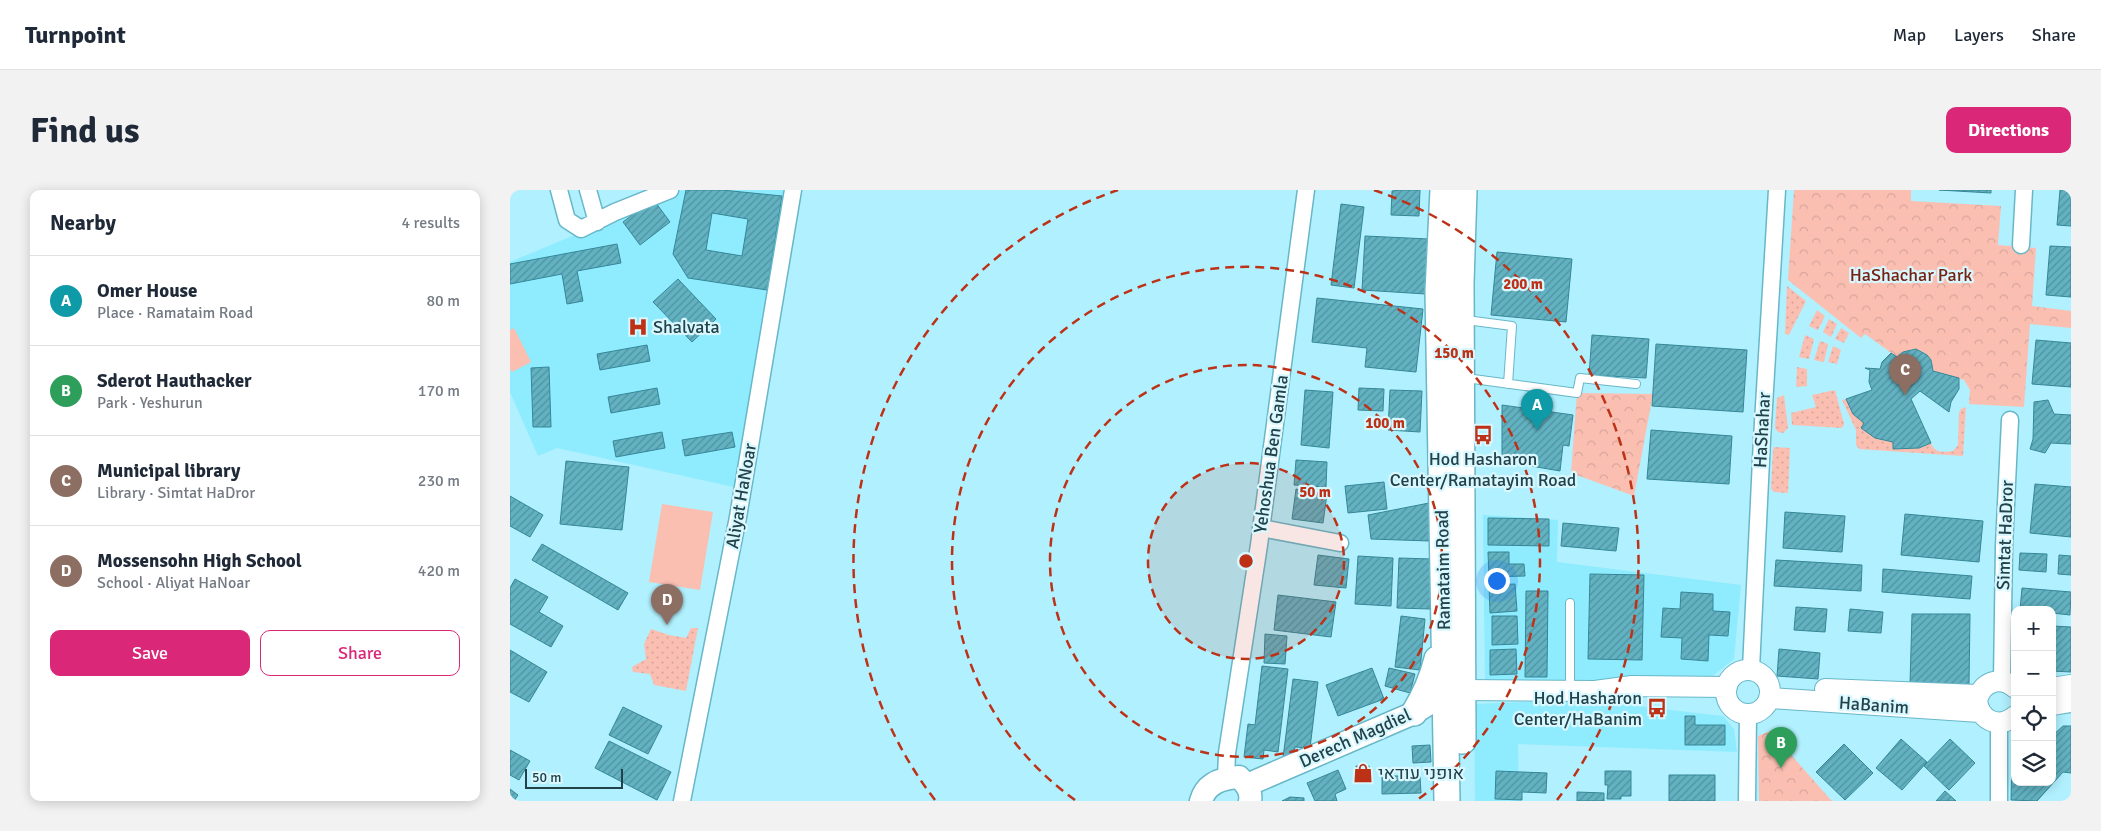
<!DOCTYPE html>
<meta charset="utf-8">
<style>
body{margin:0;font-family:Signika,Heebo,sans-serif;background:#f2f2f3;color:#1f2937}
.controls{position:absolute;right:15px;bottom:15px;display:grid;overflow:hidden;border-radius:10px;box-shadow:0 2px 12px #0003}
.controls button{width:45px;height:45px;display:grid;place-items:center;padding:0;border:0;border-bottom:1px solid #e0e1e3;background:#fff;color:#1f2937;font:25px sans-serif}
.scale{position:absolute;left:15px;bottom:12px;width:98px;box-sizing:border-box;padding-left:5px;border:2px solid #214249;border-top:0;font-size:14px;line-height:18px;white-space:nowrap;color:#214249;-webkit-text-stroke:4px #d9f7fe;paint-order:stroke}
.you{position:absolute;left:986px;top:390px;width:18px;height:18px;margin:-12px;border:4px solid #fff;border-radius:50%;background:#1a73e8;box-shadow:0 0 0 8px #1a73e833}
.badge{display:grid;place-items:center;width:32px;height:32px;border-radius:50%;background:#db2777;color:#fff;font-size:16px;font-weight:700}
.pin{position:absolute;translate:-50% -41px;filter:drop-shadow(0 1px 2px #0008)}
.pin::after{content:'';position:absolute;top:26px;width:18px;height:15px;background:inherit;clip-path:polygon(0 0,100% 0,50% 100%)}
.list{margin:0;padding:0;list-style:none}
h2{display:flex;justify-content:space-between;align-items:center;height:65px;margin:0;padding:0 20px;font-size:21px}
h2 small{font-size:16px;font-weight:400;color:#747a83}
.list li{display:grid;grid-template-columns:32px 1fr auto;gap:15px;align-items:center;box-sizing:border-box;height:90px;padding:0 20px;border-top:1px solid #e0e1e3}
.list b{display:block;font-size:19px;white-space:nowrap}
.list p{margin:0;font-size:16px;white-space:nowrap;color:#747a83}
.list em{font-size:16px;font-style:normal;color:#747a83}
.actions{display:flex;gap:10px;padding:15px 20px}
.actions a{flex:1;padding:11px 0;border:1px solid #db2777;border-radius:10px;text-align:center;font-size:18px;color:#db2777}
.actions .main{background:#db2777;color:#fff}
.icon{flex:none;width:28px;height:28px;fill:none;stroke:currentColor;stroke-width:2;stroke-linecap:round;stroke-linejoin:round}
.map{position:relative;flex:none;width:1561px;height:611px;overflow:hidden;border-radius:10px}
header{display:flex;align-items:center;gap:30px;box-sizing:border-box;height:70px;padding:0 25px;background:#fff;border-bottom:1px solid #e0e1e3}
header strong{font-size:24px}
nav{display:flex;gap:28px;margin-inline-start:auto;font-size:18px}
.intro{display:flex;align-items:center;justify-content:space-between;box-sizing:border-box;height:120px;padding:0 30px}
h1{margin:0;font-size:35px}
.button{padding:12px 22px;border-radius:10px;background:#db2777;color:#fff;font-size:18px;font-weight:700}
main{display:flex;gap:30px;padding:0 30px}
aside{flex:1;background:#fff;border-radius:10px;box-shadow:0 2px 12px #0003}
.map>svg:first-child{display:block}
.built{fill:#8febfe}
.grass{fill:url(#grass-dots)}
.park{fill:url(#park-crowns)}
.pitch{fill:#fbbfb2}
.building{fill:url(#building-hatch);stroke:#358797;fill-rule:evenodd}
.lines{fill:none;stroke-linecap:round;stroke-linejoin:round}
.service-casing{stroke:#68b7c8;stroke-width:10}
.minor-casing{stroke:#68b7c8;stroke-width:19}
.tertiary-casing{stroke:#68b7c8;stroke-width:22}
.secondary-casing{stroke:#68b7c8;stroke-width:25}
.primary-casing{stroke:#68b7c8;stroke-width:28}
.service{stroke:#fff;stroke-width:8}
.minor{stroke:#fff;stroke-width:16}
.tertiary{stroke:#fff;stroke-width:20}
.secondary{stroke:#fff;stroke-width:22}
.primary{stroke:#fff;stroke-width:25}
.ring{fill:none;stroke:#bd3217;stroke-width:2.5;stroke-dasharray:9 6}
.labels{text-anchor:middle;dominant-baseline:central;stroke-width:4.5;stroke-linejoin:round;paint-order:stroke}
.park-label{font-size:18px;fill:#762212;stroke:#d9f7fe}
.poi-label{font-size:18px;fill:#214249;stroke:#d9f7fe;text-anchor:start}
.street-label{font-size:18px;fill:#214249;stroke:#d9f7fe}
.centre{fill:#bd3217;stroke:#d9f7fe;stroke-width:2.5}
.ring-label{font-size:15px;text-anchor:middle;font-weight:bold;fill:#bd3217;stroke:#d9f7fe;stroke-width:4.5;stroke-linejoin:round;paint-order:stroke}
</style>
<header>
<strong>Turnpoint</strong>
<nav><a>Map</a><a>Layers</a><a>Share</a></nav>
</header>
<div class="intro"><h1>Find us</h1><a class="button">Directions</a></div>
<main>
<aside>
<h2>Nearby<small>4 results</small></h2>
<ul class="list">
<li><span class="badge" style="background:#0f9aa8">A</span><div><b>Omer House</b><p>Place · Ramataim Road</p></div><em>80 m</em></li>
<li><span class="badge" style="background:#2e9e5b">B</span><div><b>Sderot Hauthacker</b><p>Park · Yeshurun</p></div><em>170 m</em></li>
<li><span class="badge" style="background:#8d6e63">C</span><div><b>Municipal library</b><p>Library · Simtat HaDror</p></div><em>230 m</em></li>
<li><span class="badge" style="background:#8d6e63">D</span><div><b>Mossensohn High School</b><p>School · Aliyat HaNoar</p></div><em>420 m</em></li>
</ul>
<div class="actions"><a class="main">Save</a><a>Share</a></div>
</aside>
<div class="map">
<svg width="1561" height="611" viewBox="0 0 1561 611">
<defs>
<pattern id="grass-dots" width="8" height="8" patternUnits="userSpaceOnUse" patternTransform="scale(1.25)"><rect width="8" height="8" fill="#fbbfb2"/><path d="M2 2h.1M6 6h.1" fill="none" stroke="#d7a59b" stroke-width="1.8" stroke-linecap="round"/></pattern>
<pattern id="park-crowns" width="20" height="18" patternUnits="userSpaceOnUse" patternTransform="scale(1.25)"><rect width="20" height="18" fill="#fbbfb2"/><path d="M2 6a3 3 0 1 1 6 0M12 15a3 3 0 1 1 6 0" fill="none" stroke="#d7a59b"/></pattern>
<pattern id="building-hatch" width="6" height="6" patternUnits="userSpaceOnUse" patternTransform="scale(1.25)"><rect width="6" height="6" fill="#62b2c2"/><path d="M-1 1l2-2M0 6l6-6M5 7l2-2" fill="none" stroke="#5092a0"/></pattern>
</defs>
<rect width="100%" height="100%" fill="#b1f0fe"/>
<path class="built" d="M172,0H279L228,298L47,258L28,266L0,202V72Z
M973,325L1048,330L1047,372L1231,395L1224,469L1200,488L975,492Z
M1073,510L1213,526L1224,539L1227,562L1008,554L1009,611H965L964,514Z"/>
<path class="grass" d="M1277,96L1296,111L1279,145L1275,144Z
M1307,120L1315,126L1308,140L1299,136Z
M1319,129L1327,134L1321,147L1313,142Z
M1331,138L1339,143L1334,153L1325,149Z
M1295,145L1304,149L1299,169L1289,167Z
M1310,151L1318,154L1314,172L1304,170Z
M1323,156L1331,160L1327,174L1318,172Z
M1287,177L1297,179V196L1286,197Z
M1325,200L1334,234L1332,238L1282,235L1281,223L1306,217L1302,205Z
M1274,205L1278,238L1273,243L1268,242L1265,238L1267,208Z
M1336,209L1343,224L1354,233L1352,238L1365,248L1383,252V259L1409,258L1421,253C1425,264 1434,262 1443,261L1448,255L1449,223L1451,219L1456,217L1453,266L1349,259L1346,255V240L1332,210Z
M1264,257L1280,258L1278,303L1264,302L1261,299L1263,260Z
M181,438H188L176,501L144,495L140,484L123,482L122,477L136,469L134,454L141,439L159,445L176,448Z"/>
<path class="park" d="M1284,0H1401V11L1491,16L1488,55L1526,58L1522,116L1561,121V138L1520,134L1514,217L1459,214L1460,200L1454,190L1423,181C1423,160 1401,153 1387,167L1355,144L1351,148L1278,90Z
M1067,203L1143,204L1124,306L1061,283Z
M1260,541L1321,610L1323,611H1249L1248,546Z"/>
<path class="pitch" d="M4,138L21,172L2,182L0,179V140Z
M152,314L203,322L190,400L139,392Z"/>
<path class="building" d="M176,0H212L272,6L257,100L178,88L163,64ZM202,23L238,29L232,66L196,60Z
M890,0H910L909,26L881,25L882,1Z
M1429,0H1481V3Z
M1550,0L1561,1V36L1547,35Z
M143,9L160,32L130,55L113,32Z
M831,14L854,17L844,98L821,95Z
M855,46L919,49L916,104L852,100Z
M107,54L111,73L67,81L73,111L57,114L52,84L0,94V74Z
M1540,56L1561,57V107L1536,105Z
M987,62L1062,69L1056,132L981,125Z
M168,89L206,129L182,152L143,112Z
M807,108L913,119L906,182L855,177L857,158L802,152Z
M1082,145L1139,149L1136,188L1079,185Z
M1526,150L1561,153V197L1522,194Z
M1146,154L1237,160L1233,222L1142,216Z
M137,155L140,171L90,180L87,164Z
M1406,159L1417,165L1421,170L1423,181L1449,188V199L1441,212L1439,222L1410,201L1401,209L1421,253L1409,258L1383,259V252L1365,248L1351,238L1354,233L1343,224L1336,209L1362,200L1359,192L1360,180L1355,178L1370,179L1372,172L1381,163L1387,167L1393,162Z
M39,177L41,237H23L21,178Z
M147,198L150,214L101,223L98,207Z
M849,198L874,199L873,221L848,220Z
M795,200L823,202L819,258L791,255Z
M880,200L912,201L910,242L878,240Z
M1538,210L1544,224L1561,225V254L1541,253L1535,263L1520,259L1523,249L1524,212Z
M992,215L1063,225L1059,256L1053,255L1050,281L992,271Z
M1141,240L1222,246L1219,294L1137,289Z
M152,242L155,258L106,267L103,251Z
M222,242L225,257L175,266L172,250Z
M786,270L817,272L816,297L784,295Z
M56,271L119,277L112,340L50,334Z
M874,292L877,319L838,323L835,296Z
M1525,294L1561,297V347L1520,343Z
M786,299L817,304L813,333L782,329Z
M0,306L33,325L20,347L0,336Z
M919,313L920,351L861,349L858,325Z
M1275,322L1335,326L1332,362L1273,358Z
M1395,324L1473,331L1469,372L1391,365Z
M978,328L1039,329V356L978,355Z
M1053,333L1109,338L1106,361L1051,356Z
M32,354L118,403L108,420L22,370Z
M978,362H999V374H1014L1015,386L979,387Z
M1510,363L1537,364L1536,382L1509,380Z
M808,365L839,369L836,398L804,395Z
M1549,365L1561,366V385L1548,384Z
M848,366L883,368L881,416L845,414Z
M889,368L922,369L920,419L887,418Z
M1266,370L1352,375L1351,401L1264,396Z
M1373,379L1462,386L1460,409L1372,402Z
M1080,384L1134,385L1132,470L1078,469Z
M5,389L38,407L29,422L53,436L41,457L0,434V398Z
M1005,394L1007,421L980,423L979,395Z
M1512,398L1561,402L1560,425L1542,423V420H1510Z
M1016,401H1038L1037,487H1015Z
M1171,402L1203,404V421L1220,422L1218,446L1199,445L1198,471L1171,469L1172,448L1151,447L1153,418L1170,419Z
M768,405L826,412L821,447L764,440Z
M1286,417L1317,419L1315,442L1284,440Z
M1340,419L1373,422L1371,443L1338,441Z
M1402,424H1460L1459,495L1400,494Z
M891,426L915,429L910,480L885,477Z
M982,426H1007L1008,454L982,455Z
M1542,436L1561,437V482L1542,481Z
M755,444L777,446L775,474L754,473Z
M1006,459L1007,484L980,485V460Z
M1269,459L1310,463L1308,489L1267,486Z
M0,460L37,482L19,512L0,502Z
M752,476L778,479L768,562L754,560L753,569L734,567L738,534L745,535Z
M862,478L874,509L828,526L816,495Z
M879,478L905,484L900,503L875,496Z
M783,489L808,492L800,558L785,557L783,569L773,568Z
M113,517L152,536L138,564L99,545Z
M1175,526H1185V535H1215V555H1175Z
M1553,536H1561V583L1553,582L1527,611L1501,610L1502,567H1505V592H1542V546Z
M1391,549L1417,572L1392,600L1366,578Z
M1440,549L1465,573L1439,600L1414,576Z
M99,551L161,582L147,610L85,578Z
M1334,554L1363,583L1335,610L1306,582Z
M920,555L921,572L903,573L902,556Z
M0,560L20,571L9,590L0,585Z
M846,576H859L861,590L848,591Z
M828,580L836,599L825,604L827,611H805L797,593Z
M986,581L1037,583L1036,603L1012,602V610L985,609Z
M1095,581H1121V606H1111V609H1097L1098,595H1095Z
M1159,585H1205V611H1159Z
M872,586H910L911,603L872,604Z
M0,599L8,605L4,611H0Z
M1435,601L1446,611H1426Z
M1067,602L1094,603V611H1067Z
M780,607L794,608V611H772Z"/>
<g class="lines">
<defs>
<path id="service" d="M956,130L1002,136L998,194
M956,188L1067,203L1070,188L1126,194
M1060,413V501"/>
<path id="minor" d="M49,0L57,30L71,39L105,22L160,0
M78,0L87,32
M1511,55L1514,0
M751,338L830,353
M1241,479L1252,249L1267,0
M1492,491L1494,356L1500,230
M1489,533V611
M716,588L717,563L749,355L796,0
M172,611L228,327L283,0
M1237,611L1238,524"/>
<path id="tertiary" d="M1216 502a22 22 0 1 1 44 0a22 22 0 1 1-44 0Z
M1505,498C1490,485 1471,492 1467,511C1470,531 1489,539 1505,526
M1542,498L1561,495
M1315,499L1468,505
M952,500L1085,501L1122,496L1217,497
M1259,508L1470,522
M1542,515L1561,512"/>
<path id="secondary" d="M737,595L904,523L920,513
M691,611C696,593 712,588 729,587C736,594 742,601 740,611"/>
<path id="primary" d="M933,0L928,101L937,611
M904,523C915,505 922,489 927,469
M953,551L951,93L954,0"/>
</defs>
<use href="#service" class="service-casing"/>
<use href="#minor" class="minor-casing"/>
<use href="#tertiary" class="tertiary-casing"/>
<use href="#secondary" class="secondary-casing"/>
<use href="#primary" class="primary-casing"/>
<use href="#service" class="service"/>
<use href="#minor" class="minor"/>
<use href="#tertiary" class="tertiary"/>
<use href="#secondary" class="secondary"/>
<use href="#primary" class="primary"/>
</g>
<circle cx="736" cy="371" r="98" fill="#bd3217" fill-opacity=".12"/>
<g class="ring">
<circle cx="736" cy="371" r="98"/>
<circle cx="736" cy="371" r="196"/>
<path d="M565 610A294 294 0 1 1 907 610"/>
<path d="M425 610A392 392 0 0 1 608 0M864 0A392 392 0 0 1 1047 610"/>
</g>
<defs>
<symbol id="hospital-bare" viewBox="-9 -9 18 18"><path d="M-5-5h3v3.5h4V-5h3V5h-3V1.5h-4V5h-3Z" fill="#bd3217" stroke="#d9f7fe" stroke-width="2.5" paint-order="stroke"/></symbol>
<symbol id="bus-bare" viewBox="-9 -9 18 18"><path d="M-5-6H5V4H4V6H2V4H-2V6H-4V4H-5ZM-3.5-4V0h7V-4ZM-3.5 1.2v1.5H-2V1.2ZM2 1.2v1.5H3.5V1.2Z" fill="#bd3217" stroke="#d9f7fe" stroke-width="2.5" paint-order="stroke"/></symbol>
<symbol id="shop-bare" viewBox="-9 -9 18 18"><path d="M-5-2.5h2.3a2.7 3.5 0 0 1 5.4 0H5L5.5 6h-11ZM-1.5-2.5h3a1.5 2.3 0 0 0-3 0Z" fill="#bd3217" stroke="#d9f7fe" stroke-width="2.5" paint-order="stroke"/></symbol>
</defs>
<g fill-rule="evenodd">
<use href="#hospital-bare" x="114" y="123" width="28" height="28"/>
<use href="#bus-bare" x="959" y="231" width="28" height="28"/>
<use href="#bus-bare" x="1133" y="504" width="28" height="28"/>
<use href="#shop-bare" x="839" y="569" width="28" height="28"/>
</g>
<g class="labels">
<g class="park-label">
<text x="1401" y="85">HaShachar Park</text>
</g>
<g class="poi-label">
<text x="143" y="137">Shalvata</text>
<text x="973" y="269" text-anchor="middle">Hod Hasharon<tspan x="973" dy="21">Center/Ramatayim Road</tspan></text>
<text x="1132" y="508" text-anchor="end">Hod Hasharon<tspan x="1132" dy="21">Center/HaBanim</tspan></text>
<text x="868" y="583">אופני עודאי</text>
</g>
<g class="street-label">
<text transform="translate(1252 240) rotate(-87)">HaShahar</text>
<text transform="translate(761 264) rotate(-82)">Yehoshua Ben Gamla</text>
<text transform="translate(231 306) rotate(-80)">Aliyat HaNoar</text>
<text transform="translate(1495 345) rotate(-88)">Simtat HaDror</text>
<text transform="translate(933 380) rotate(-91)">Ramataim Road</text>
<text transform="translate(1364 515) rotate(4)">HaBanim</text>
<text transform="translate(845 548) rotate(-24)">Derech Magdiel</text>
</g>
</g>
<circle cx="736" cy="371" r="8" class="centre"/>
<g class="ring-label">
<text x="1013" y="99">200 m</text>
<text x="944" y="168">150 m</text>
<text x="875" y="238">100 m</text>
<text x="805" y="307">50 m</text>
</g>
</svg>
<div class="controls">
<button>+</button>
<button>−</button>
<button><svg class="icon" aria-label="locate" viewBox="0 0 24 24"><circle cx="12" cy="12" r="6"/><path d="M12 2v4M12 18v4M2 12h4M18 12h4"/></svg></button>
<button><svg class="icon" aria-label="layers" viewBox="0 0 24 24"><path d="M12 4l9 5-9 5-9-5zM3 14l9 5 9-5"/></svg></button>
</div>
<div class="scale">50 m</div>
<div class="you"></div>
<div class="pin badge" style="left:1027px;top:240px;background:#0f9aa8">A</div>
<div class="pin badge" style="left:1271px;top:578px;background:#2e9e5b">B</div>
<div class="pin badge" style="left:1395px;top:205px;background:#8d6e63">C</div>
<div class="pin badge" style="left:157px;top:435px;background:#8d6e63">D</div>
</div>
</main>
